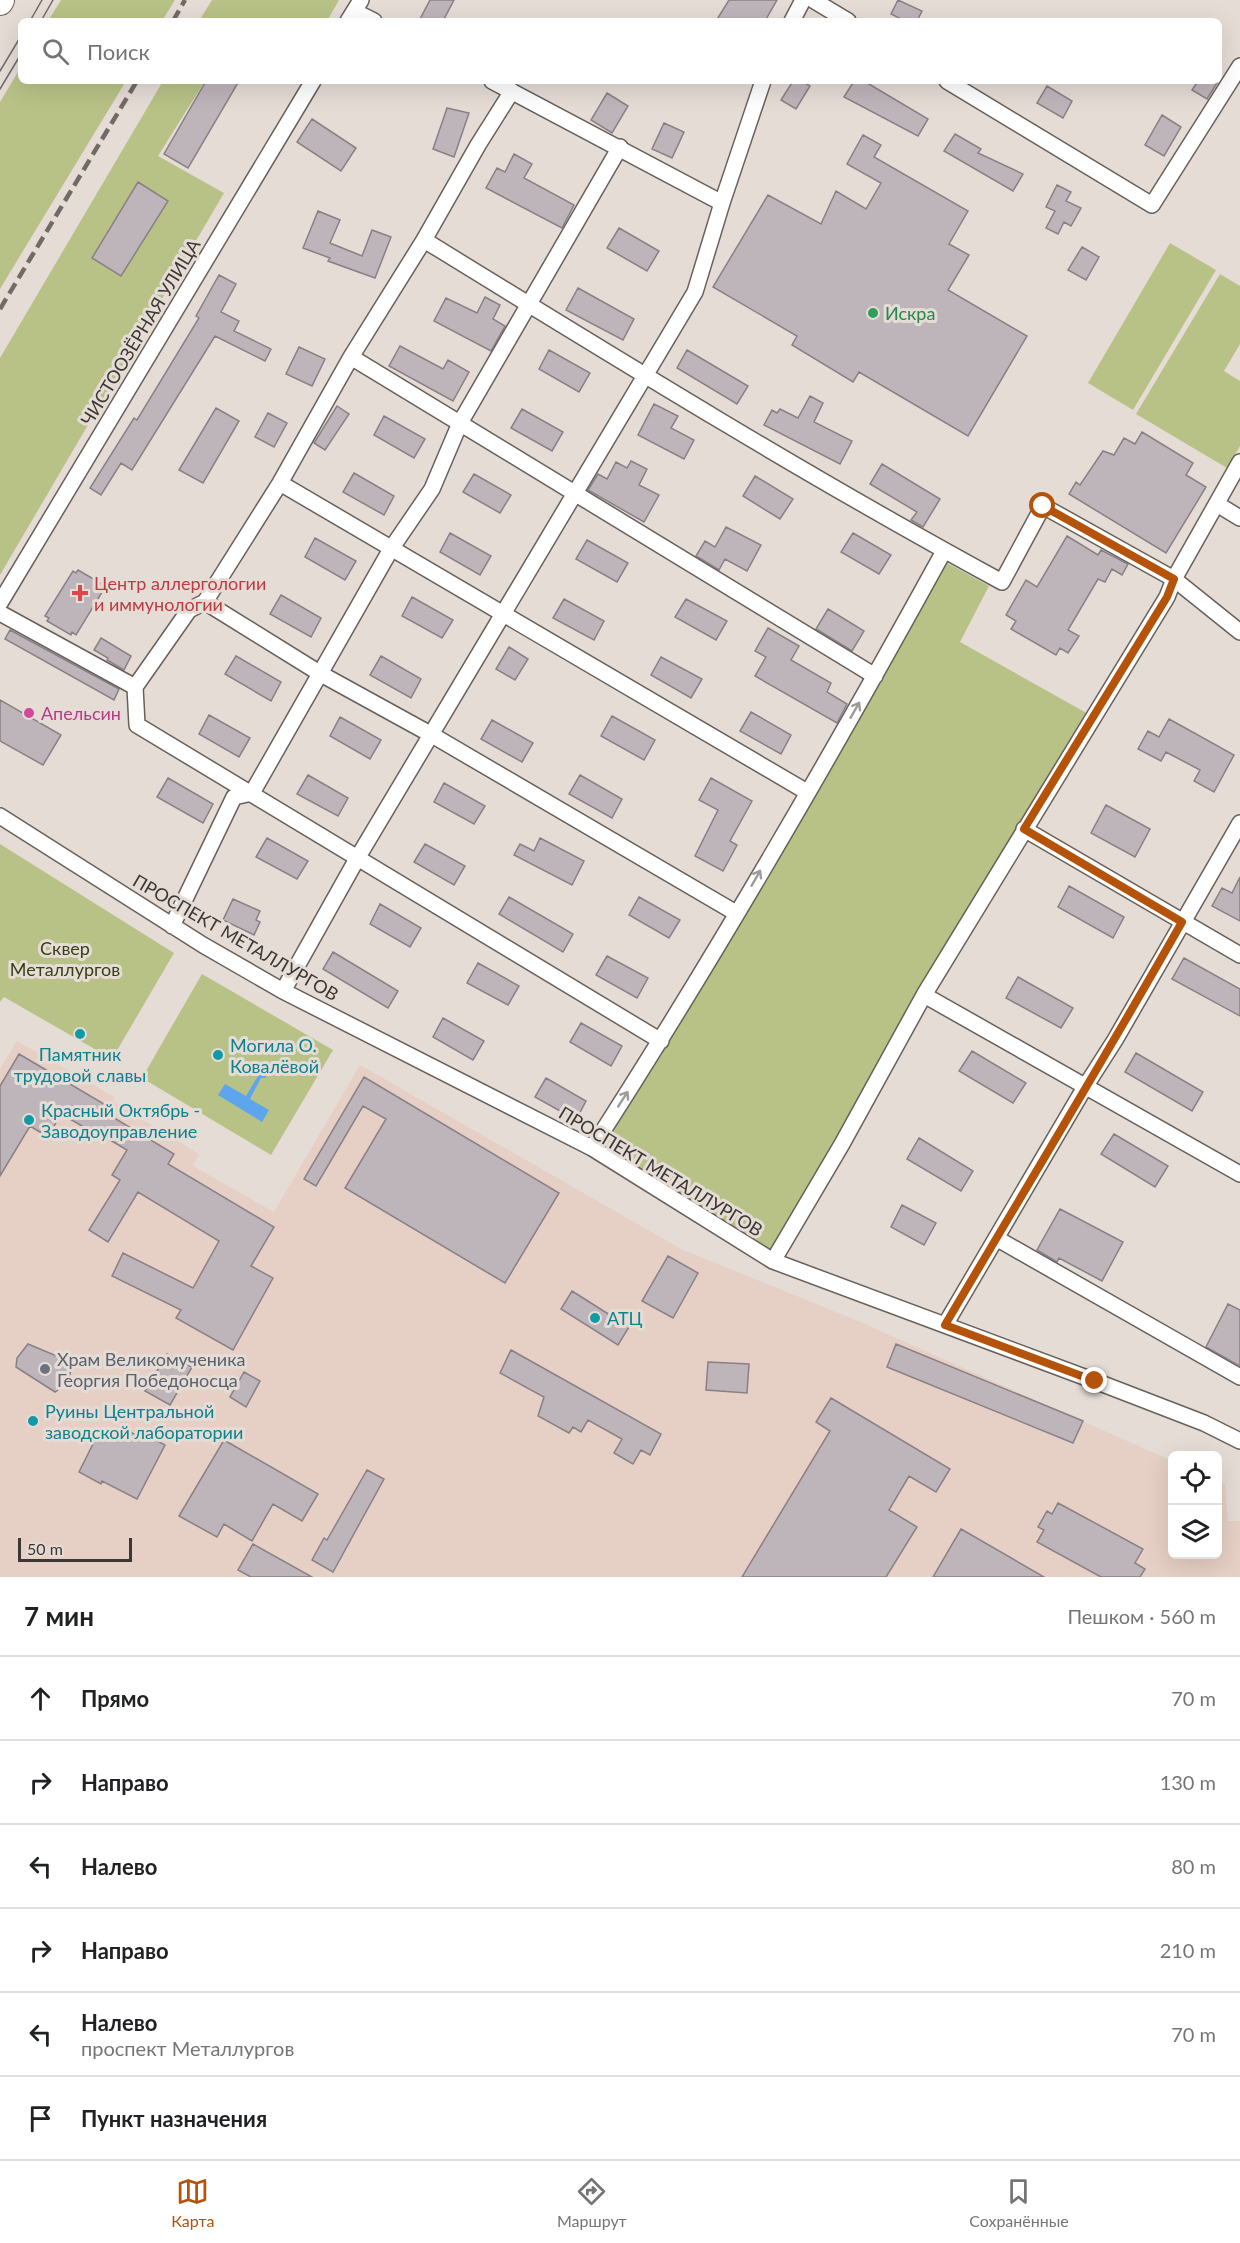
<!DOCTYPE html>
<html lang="ru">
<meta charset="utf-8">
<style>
body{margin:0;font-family:Lato,sans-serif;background:#f6f6f6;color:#202124}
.controls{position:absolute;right:18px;bottom:18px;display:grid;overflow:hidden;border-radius:9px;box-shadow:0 6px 24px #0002}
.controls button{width:54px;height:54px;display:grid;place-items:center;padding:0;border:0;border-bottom:2px solid #e0e0e0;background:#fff;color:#202124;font:30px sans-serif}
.scale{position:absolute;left:18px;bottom:15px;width:114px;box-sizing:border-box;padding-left:6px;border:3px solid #3b3735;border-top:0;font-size:16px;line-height:21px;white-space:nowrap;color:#3b3735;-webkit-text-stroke:4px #e5dcd6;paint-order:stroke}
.stop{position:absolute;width:18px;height:18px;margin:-14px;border:4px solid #b45309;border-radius:50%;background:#fff}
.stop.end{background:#b45309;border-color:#fff;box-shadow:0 2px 6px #0008}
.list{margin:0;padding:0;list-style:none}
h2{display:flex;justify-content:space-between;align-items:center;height:78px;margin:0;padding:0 24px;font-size:26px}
h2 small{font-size:20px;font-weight:400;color:#757577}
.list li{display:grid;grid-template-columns:39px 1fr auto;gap:18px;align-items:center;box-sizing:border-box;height:84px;padding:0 24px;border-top:2px solid #e0e0e0}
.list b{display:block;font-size:22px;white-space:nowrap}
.list p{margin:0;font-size:20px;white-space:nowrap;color:#757577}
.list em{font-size:20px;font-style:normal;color:#757577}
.icon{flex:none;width:33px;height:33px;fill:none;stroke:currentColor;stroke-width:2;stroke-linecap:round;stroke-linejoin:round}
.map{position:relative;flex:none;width:1240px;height:1577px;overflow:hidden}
.search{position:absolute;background:#fff;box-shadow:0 6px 24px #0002;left:18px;right:18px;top:18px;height:66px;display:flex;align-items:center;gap:15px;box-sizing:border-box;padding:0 21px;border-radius:9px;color:#757577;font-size:22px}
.sheet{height:582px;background:#fff}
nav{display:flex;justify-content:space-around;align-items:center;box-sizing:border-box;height:84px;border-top:2px solid #e0e0e0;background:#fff;font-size:16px;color:#757577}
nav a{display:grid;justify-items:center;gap:3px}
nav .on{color:#b45309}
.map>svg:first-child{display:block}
.industrial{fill:#e6cfc4}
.green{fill:#b8c287}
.water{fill:#5da5ed}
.building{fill:#beb5bb;stroke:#898086;stroke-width:1.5}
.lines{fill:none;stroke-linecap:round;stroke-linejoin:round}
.minor-casing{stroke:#68605a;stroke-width:18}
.primary-casing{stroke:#68605a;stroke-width:28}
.minor{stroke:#fff;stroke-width:15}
.primary{stroke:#fff;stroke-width:26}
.tram{stroke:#716b68;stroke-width:1.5}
.rail{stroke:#716b68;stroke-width:4.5;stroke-dasharray:12 6;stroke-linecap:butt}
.oneway{stroke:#9d9b9a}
.route{stroke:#b45309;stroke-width:8}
.leisure-dot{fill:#2e9e5b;stroke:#e5dcd6;stroke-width:2}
.health-dot{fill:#e0444e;stroke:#e5dcd6;stroke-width:2}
.hotel-dot{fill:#d1479c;stroke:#e5dcd6;stroke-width:2}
.culture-dot{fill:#0f9aa8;stroke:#e5dcd6;stroke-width:2}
.worship-dot{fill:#6b7280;stroke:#e5dcd6;stroke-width:2}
.labels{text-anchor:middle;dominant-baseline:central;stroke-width:6;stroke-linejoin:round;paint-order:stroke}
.leisure-label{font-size:18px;fill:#27864d;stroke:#e5dcd6;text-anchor:start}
.street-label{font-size:18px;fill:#3b3735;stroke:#e5dcd6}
.health-label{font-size:18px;fill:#be3a42;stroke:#e5dcd6;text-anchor:start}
.hotel-label{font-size:18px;fill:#b23c85;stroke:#e5dcd6;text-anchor:start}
.park-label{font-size:18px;fill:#393f14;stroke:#e5dcd6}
.culture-label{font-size:18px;fill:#0d838f;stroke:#e5dcd6;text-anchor:start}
.worship-label{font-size:18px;fill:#5b616d;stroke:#e5dcd6;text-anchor:start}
</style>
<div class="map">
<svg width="1240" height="1577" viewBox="0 0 1240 1577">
<rect width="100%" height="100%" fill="#e5dcd6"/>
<path class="industrial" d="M17,1041L115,1097L113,1101L199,1154L193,1166L274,1212L360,1065L683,1250L858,1321L1172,1461V1554H1218V1481L1225,1484L1228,1521H1240V1577H0V1069Z"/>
<path class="green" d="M61,0H175L162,21H48Z
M212,0H339L327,21H199Z
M21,67V81H126L0,289V102Z
M163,81H205L158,156L224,193L0,575V358Z
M1170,243L1216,270L1133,410L1088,383Z
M1220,274L1240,286V344L1224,371L1240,381V446L1227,468L1136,414Z
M947,563L989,586L960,642L1090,715L776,1258L598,1152Z
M0,844L174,953L112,1059L4,997L0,1002Z
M202,974L333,1050L271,1155L142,1078Z"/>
<path class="water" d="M261,1066L268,1068L269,1072L265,1078H261L250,1099L269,1110L262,1122L218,1095L225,1084L246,1096L258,1076L257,1068Z"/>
<path class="building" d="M430,0H454L443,21H419Z
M729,0H777L765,21H716Z
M898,0L922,11L917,21H905L891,14Z
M206,81H239L188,168L164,154Z
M793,81H802L810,86L796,109L781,100Z
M854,81H864L928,119L918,136L844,97Z
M1198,81H1213L1217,83L1207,99L1192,90Z
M1047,86L1072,101L1063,118L1037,103Z
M607,93L628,106L612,133L591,120Z
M447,108L469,113L454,157L433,149Z
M1162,115L1181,127L1164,156L1145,145Z
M312,119L356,148L341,171L297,142Z
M664,123L684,132L672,158L652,149Z
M955,134L981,149L978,153L1023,174L1013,191L944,151Z
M863,135L881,145L874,157L968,211L949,244L969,255L948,290L1027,336L968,436L859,372L853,382L792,345L797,336L713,287L768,195L821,224L836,191L866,209L881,183L847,164Z
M514,154L532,164L524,178L574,205L562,228L486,188L497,168L505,172Z
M138,182L168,201L121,276L92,258Z
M1057,185L1071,192L1066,201L1081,208L1071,226L1064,222L1058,234L1046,228L1055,211L1046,207Z
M318,211L340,220L330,243L362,256L372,230L391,237L375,278L328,261L330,258L303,248Z
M619,228L659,251L647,271L607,248Z
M1082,247L1099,257L1086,280L1068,270Z
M219,275L236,284L221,312L239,321L234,331L271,349L265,361L215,336L132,470L121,463L101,495L90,488L134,418L137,420L199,318L196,316Z
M578,288L634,319L623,340L566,310Z
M485,297L500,305L493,319L505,326L491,351L434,321L446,298L477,313Z
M400,346L443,369L448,360L469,372L453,401L389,366Z
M299,347L325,359L312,386L286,374Z
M549,350L590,373L579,392L539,369Z
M687,350L748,386L737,404L677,368Z
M810,396L823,403L814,422L852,441L840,464L764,425L772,410L777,413L780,409L798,418Z
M654,404L678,416L671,428L694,440L684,459L638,435Z
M337,406L349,414L325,450L314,443Z
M216,408L239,421L203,483L179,470Z
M522,409L563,432L552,451L511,428Z
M268,413L287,423L274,447L255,437Z
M384,416L425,439L414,458L374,435Z
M1142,432L1193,463L1186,475L1206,487L1166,553L1069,494L1076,482L1080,485L1103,451L1114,455L1124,438L1135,444Z
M631,461L647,469L639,485L659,495L644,522L588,490L598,474L607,479L616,462L627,468Z
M882,464L940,499L923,527L911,520L917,512L870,484Z
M354,473L394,496L384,515L343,492Z
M474,474L511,495L500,513L463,492Z
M755,476L793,499L780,519L743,496Z
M726,527L761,545L747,571L725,559L719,570L696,556L705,541L715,547Z
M450,533L491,556L480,575L440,552Z
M853,533L891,555L879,574L841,552Z
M1067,536L1098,555L1101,550L1128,564L1122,575L1112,569L1105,582L1098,579L1068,630L1079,636L1068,653L1060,648L1056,655L1011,629L1016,621L1006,615L1026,580L1037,587Z
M315,538L356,561L345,580L305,557Z
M587,540L628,563L617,582L576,559Z
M78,570L102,584L100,587L104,589L76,635L72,632L71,635L47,621L49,618L45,616L73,571L76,573Z
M281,595L321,618L311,637L270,614Z
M412,597L453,620L442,638L402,616Z
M564,599L604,621L594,640L553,618Z
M686,599L727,621L716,640L675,617Z
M828,609L864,631L852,651L816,629Z
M768,628L799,646L791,660L831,683L827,692L847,704L837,723L755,676L766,657L755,651Z
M10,630L119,689L114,700L5,639Z
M101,638L131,656L124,670L107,660L108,658L94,650Z
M509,647L528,659L515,680L496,669Z
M236,656L281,682L271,701L225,674Z
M381,656L421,679L411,698L370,675Z
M661,657L702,679L691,698L651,675Z
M0,700L61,735L43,765L0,741Z
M751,712L791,735L781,754L740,731Z
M209,715L250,738L239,757L199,734Z
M612,716L655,740L644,760L601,736Z
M340,717L381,740L370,759L330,736Z
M1169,719L1234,755L1214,792L1194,781L1200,770L1166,752L1161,761L1138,749L1148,731L1159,737Z
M492,720L533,743L522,762L481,739Z
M308,775L348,798L338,816L297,794Z
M580,775L622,799L612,818L569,794Z
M168,778L213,804L203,823L157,797Z
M711,778L752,801L730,841L737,845L723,871L695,856L718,810L699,800Z
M444,783L485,806L474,824L434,802Z
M1106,805L1150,829L1135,857L1091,833Z
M267,838L308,861L297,879L256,857Z
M540,838L584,861L572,885L514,855L520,844L534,851Z
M425,844L465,866L454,885L414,862Z
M1240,877V921L1212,906L1222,888L1232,893Z
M1069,886L1124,917L1113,938L1058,907Z
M509,897L573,934L563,952L499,914Z
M639,897L680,920L669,938L629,915Z
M233,899L260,911L256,920L260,922L254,935L223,920Z
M380,904L421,928L410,947L370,924Z
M333,952L398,991L388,1008L323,969Z
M607,956L648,978L637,998L596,975Z
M1184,958L1240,989V1016L1172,979Z
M478,963L519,986L508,1005L467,983Z
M1018,977L1073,1008L1061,1028L1006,998Z
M443,1018L484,1041L473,1060L433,1037Z
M581,1023L622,1046L611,1066L570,1042Z
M972,1051L1026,1083L1013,1103L959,1071Z
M1136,1053L1203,1092L1192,1111L1125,1072Z
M19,1054L104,1104L101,1110L174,1154L168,1164L274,1227L251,1266L273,1278L233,1350L176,1318L181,1310L112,1276L123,1253L193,1288L219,1241L138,1192L108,1242L89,1230L120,1180L112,1175L127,1150L90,1128L89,1130L61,1114L48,1137L30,1126L0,1176V1086Z
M364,1077L559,1193L505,1283L345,1188L386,1119L363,1106L316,1186L304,1179Z
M546,1078L586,1101L576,1120L535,1097Z
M1114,1134L1168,1166L1155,1187L1101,1154Z
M919,1138L973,1171L961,1191L907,1159Z
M902,1205L936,1223L924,1245L891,1227Z
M1060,1209L1123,1242L1102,1281L1059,1258L1057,1262L1037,1250Z
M668,1256L698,1273L673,1318L642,1301Z
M572,1291L629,1327L618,1345L561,1309Z
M1228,1304L1240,1310V1366L1206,1347Z
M28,1344L71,1362V1371L68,1380L62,1387L55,1392L16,1367L17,1358Z
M896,1344L1083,1421L1073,1443L887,1367Z
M511,1350L661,1434L650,1455L641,1450L633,1464L614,1453L622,1439L588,1420L581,1432L573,1427L569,1433L538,1416L544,1397L500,1373Z
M167,1354L192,1367L170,1405L145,1391Z
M708,1362L749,1364L747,1393L706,1390Z
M244,1372L260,1381L246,1407L230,1397Z
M831,1398L950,1469L936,1492L909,1476L889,1510L917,1527L886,1577H742L830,1431L816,1422Z
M120,1427L148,1441L150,1437L165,1445L137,1499L102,1481L101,1484L79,1472L101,1428L116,1436Z
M224,1440L318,1494L302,1521L273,1504L252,1541L224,1524L217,1537L179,1516Z
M367,1470L384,1479L333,1572L312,1560L324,1538L327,1540Z
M1058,1503L1143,1549L1135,1563L1145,1569L1140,1577H1101L1037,1542L1044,1530L1038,1527L1047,1511L1052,1514Z
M961,1529L1044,1577H933Z
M253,1544L312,1577H251L238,1570Z"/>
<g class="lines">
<defs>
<path id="minor" d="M813,0L848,21
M354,11L374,21
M348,21L361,0
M792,21L803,0
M492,81L722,203
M947,81L1152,205L1240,66
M424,240C614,357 805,475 1002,582L1043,506L1174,579L1240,632
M351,357L875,676
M280,483L807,792
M1217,504L1240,518
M205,602L321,674L432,735L736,913
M0,603L313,81
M0,613L135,687L137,725L661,1041
M135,687L189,610L205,602L280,483L351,357L424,240L478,145L512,91
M0,816L203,945L283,991L592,1148L773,1261L1095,1381L1204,1423L1240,1441
M1024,829L1240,955
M172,926L234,797L252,793L391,549L432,489L460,423L620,147
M283,991L358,857L695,292L722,203L763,81
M924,995L1240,1174
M592,1148C717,954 833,753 944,551
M996,1238L1240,1377
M773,1261L842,1144L924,995L1167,597L1174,579L1240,462
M945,1325L1085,1087L1115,1040L1240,823"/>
<path id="primary" d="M0,2L1,0"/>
</defs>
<use href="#minor" class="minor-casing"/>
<use href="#primary" class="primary-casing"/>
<use href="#minor" class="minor"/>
<use href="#primary" class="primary"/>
<path class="tram" d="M30,21L42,0
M41,21L53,0
M0,71L21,36
M0,89L21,54"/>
<path class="rail" d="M173,21L185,0
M0,309L137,81"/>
</g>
<defs><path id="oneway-shaft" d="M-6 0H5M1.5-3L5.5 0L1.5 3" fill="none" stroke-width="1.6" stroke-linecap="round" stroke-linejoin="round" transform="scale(1.5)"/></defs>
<g class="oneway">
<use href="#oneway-shaft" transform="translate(855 710) rotate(-60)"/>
<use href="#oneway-shaft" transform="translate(756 878) rotate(-60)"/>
<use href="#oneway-shaft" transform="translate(623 1099) rotate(-57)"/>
</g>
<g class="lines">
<path class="route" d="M1043,506L1174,579L1167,597L1024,829L1182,922C1105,1058 1024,1191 945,1325L1095,1381"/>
</g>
<circle class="leisure-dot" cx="873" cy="313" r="6"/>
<path class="health-dot" d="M77 584h6v6h6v6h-6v6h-6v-6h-6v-6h6z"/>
<circle class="hotel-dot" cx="29" cy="713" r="6"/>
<g class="culture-dot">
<circle cx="80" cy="1034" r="6"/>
<circle cx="218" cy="1055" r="6"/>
<circle cx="29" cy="1120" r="6"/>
<circle cx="595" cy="1318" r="6"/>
<circle cx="33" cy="1421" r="6"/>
</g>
<circle class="worship-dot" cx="45" cy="1369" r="6"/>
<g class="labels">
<g class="leisure-label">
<text x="885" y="313">Искра</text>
</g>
<g class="street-label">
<text transform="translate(140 332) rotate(-59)">ЧИСТООЗЁРНАЯ УЛИЦА</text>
<text transform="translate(236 937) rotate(30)">ПРОСПЕКТ МЕТАЛЛУРГОВ</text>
<text transform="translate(661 1171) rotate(31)">ПРОСПЕКТ МЕТАЛЛУРГОВ</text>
</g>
<g class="health-label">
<text x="94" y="583">Центр аллергологии<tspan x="94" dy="21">и иммунологии</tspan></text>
</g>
<g class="hotel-label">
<text x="41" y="713">Апельсин</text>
</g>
<g class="park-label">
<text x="65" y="948">Сквер<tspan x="65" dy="21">Металлургов</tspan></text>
</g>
<g class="culture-label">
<text x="230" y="1045">Могила О.<tspan x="230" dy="21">Ковалёвой</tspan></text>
<text x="80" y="1054" text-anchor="middle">Памятник<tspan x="80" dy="21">трудовой славы</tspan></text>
<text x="41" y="1110">Красный Октябрь -<tspan x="41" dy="21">Заводоуправление</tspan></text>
<text x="607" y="1318">АТЦ</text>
<text x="45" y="1411">Руины Центральной<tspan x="45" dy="21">заводской лаборатории</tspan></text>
</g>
<g class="worship-label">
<text x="57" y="1359">Храм Великомученика<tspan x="57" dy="21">Георгия Победоносца</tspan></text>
</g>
</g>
</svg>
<div class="controls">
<button><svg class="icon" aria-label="locate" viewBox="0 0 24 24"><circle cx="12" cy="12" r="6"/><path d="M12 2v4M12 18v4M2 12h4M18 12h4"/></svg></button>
<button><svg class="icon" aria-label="layers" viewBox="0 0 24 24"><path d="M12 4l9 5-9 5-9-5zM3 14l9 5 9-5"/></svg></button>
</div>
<div class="scale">50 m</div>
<div class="stop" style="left:1043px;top:506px"></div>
<div class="stop end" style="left:1095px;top:1381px"></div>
<div class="search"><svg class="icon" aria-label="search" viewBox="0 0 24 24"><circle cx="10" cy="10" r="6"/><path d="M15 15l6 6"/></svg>Поиск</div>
</div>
<section class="sheet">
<h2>7 мин<small>Пешком · 560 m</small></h2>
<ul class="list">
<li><svg class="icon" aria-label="ahead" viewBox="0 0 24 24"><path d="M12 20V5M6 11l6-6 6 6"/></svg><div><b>Прямо</b></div><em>70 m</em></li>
<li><svg class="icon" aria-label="right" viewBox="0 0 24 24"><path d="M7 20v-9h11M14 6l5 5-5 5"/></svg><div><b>Направо</b></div><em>130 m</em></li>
<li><svg class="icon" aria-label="left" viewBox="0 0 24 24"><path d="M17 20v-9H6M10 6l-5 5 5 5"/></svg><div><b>Налево</b></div><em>80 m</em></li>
<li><svg class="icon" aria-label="right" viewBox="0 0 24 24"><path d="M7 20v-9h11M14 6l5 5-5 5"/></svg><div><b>Направо</b></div><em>210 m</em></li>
<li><svg class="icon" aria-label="left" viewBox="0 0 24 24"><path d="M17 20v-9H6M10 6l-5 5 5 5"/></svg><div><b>Налево</b><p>проспект Металлургов</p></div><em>70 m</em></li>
<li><svg class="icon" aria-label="arrive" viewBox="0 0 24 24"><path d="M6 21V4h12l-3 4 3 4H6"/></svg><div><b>Пункт назначения</b></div></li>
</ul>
</section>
<nav>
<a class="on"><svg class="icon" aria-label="map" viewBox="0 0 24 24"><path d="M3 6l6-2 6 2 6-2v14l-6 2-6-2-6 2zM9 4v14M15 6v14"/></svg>Карта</a>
<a><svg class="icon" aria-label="directions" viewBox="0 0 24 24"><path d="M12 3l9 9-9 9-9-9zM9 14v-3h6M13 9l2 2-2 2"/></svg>Маршрут</a>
<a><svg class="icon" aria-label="saved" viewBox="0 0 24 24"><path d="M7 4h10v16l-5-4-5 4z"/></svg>Сохранённые</a>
</nav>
